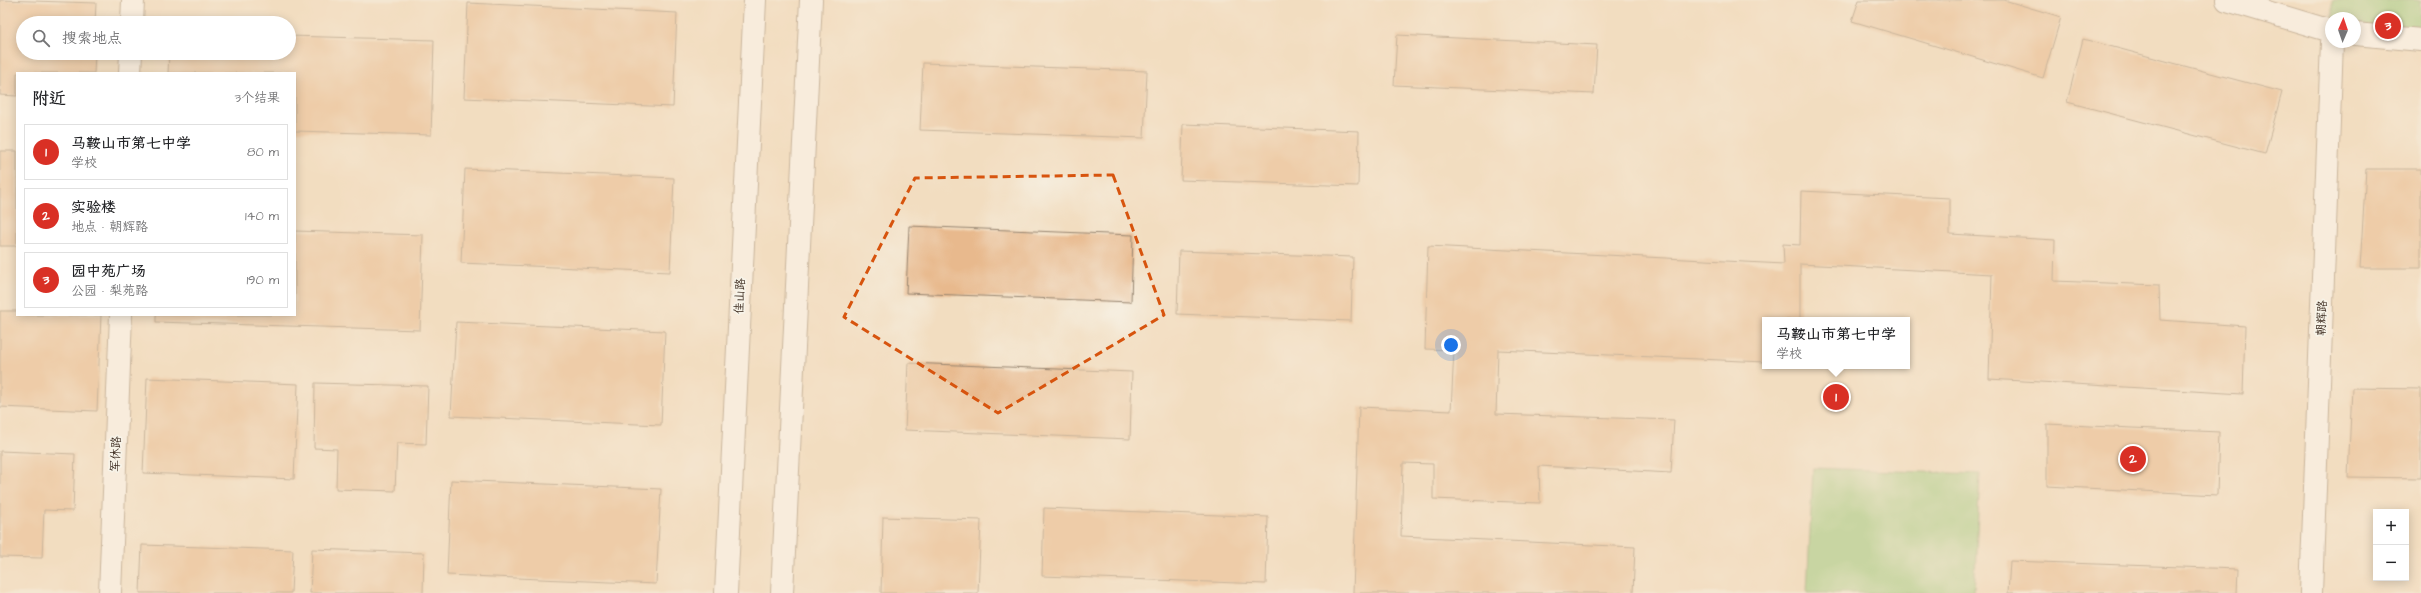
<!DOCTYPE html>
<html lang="zh">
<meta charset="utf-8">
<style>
body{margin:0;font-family:"Architects Daughter","LXGW WenKai TC",sans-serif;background:#f2f2f2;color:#202124}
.controls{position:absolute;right:12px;bottom:12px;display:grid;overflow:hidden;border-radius:0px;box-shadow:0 2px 10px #0003}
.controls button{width:36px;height:36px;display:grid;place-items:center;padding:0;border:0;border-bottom:1px solid #e0e0e0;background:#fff;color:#202124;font:20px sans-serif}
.compass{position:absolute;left:2325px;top:12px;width:36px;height:36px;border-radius:50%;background:#fff;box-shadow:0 2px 10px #0003;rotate:2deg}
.you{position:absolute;left:1451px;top:345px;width:14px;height:14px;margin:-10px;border:3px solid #fff;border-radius:50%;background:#1a73e8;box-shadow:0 0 0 6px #1a73e833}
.badge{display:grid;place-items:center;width:26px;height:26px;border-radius:50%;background:#d93025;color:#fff;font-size:13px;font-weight:700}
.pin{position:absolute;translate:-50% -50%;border:2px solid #fff;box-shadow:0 1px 4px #0006}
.popup{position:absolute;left:1762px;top:317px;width:148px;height:52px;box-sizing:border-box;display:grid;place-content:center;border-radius:0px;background:#fff;filter:drop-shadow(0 1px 3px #0005);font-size:13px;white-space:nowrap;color:#757577}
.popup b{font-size:15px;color:#202124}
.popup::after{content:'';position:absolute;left:50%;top:100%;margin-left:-8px;border:8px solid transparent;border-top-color:#fff}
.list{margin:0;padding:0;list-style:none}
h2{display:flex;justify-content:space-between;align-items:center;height:52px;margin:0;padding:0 16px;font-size:17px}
h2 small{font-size:13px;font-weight:400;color:#757577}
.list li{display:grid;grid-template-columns:26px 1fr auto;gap:12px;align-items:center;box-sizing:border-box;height:56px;margin:0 8px 8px;padding:0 8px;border:1px solid #e0e0e0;border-radius:0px}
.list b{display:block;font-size:15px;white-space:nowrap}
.list p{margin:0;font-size:13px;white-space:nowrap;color:#757577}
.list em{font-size:13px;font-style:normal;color:#757577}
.icon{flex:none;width:22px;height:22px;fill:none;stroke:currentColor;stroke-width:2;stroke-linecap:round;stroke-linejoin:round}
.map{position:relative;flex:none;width:2421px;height:593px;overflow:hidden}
.search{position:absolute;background:#fff;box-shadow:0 2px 10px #0003;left:16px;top:16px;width:280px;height:44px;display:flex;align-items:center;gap:10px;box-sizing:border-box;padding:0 14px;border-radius:22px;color:#757577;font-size:15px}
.panel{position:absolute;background:#fff;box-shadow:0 2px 10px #0003;left:16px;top:72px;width:280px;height:244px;border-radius:0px}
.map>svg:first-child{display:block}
.green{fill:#96cd7f;stroke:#687c4e}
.building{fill:#e8b98d}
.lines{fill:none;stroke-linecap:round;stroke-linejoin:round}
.minor-casing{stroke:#96846f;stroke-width:24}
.tertiary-casing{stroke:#96846f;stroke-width:24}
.minor{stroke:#fff;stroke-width:22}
.tertiary{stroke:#fff;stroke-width:22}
.marked{fill:none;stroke:#d7540e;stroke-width:3;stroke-dasharray:8 5;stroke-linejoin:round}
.labels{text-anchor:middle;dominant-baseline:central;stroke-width:3.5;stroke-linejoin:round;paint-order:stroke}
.street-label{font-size:12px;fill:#3b2a1e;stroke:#f7f3e8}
</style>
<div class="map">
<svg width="2421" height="593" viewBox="0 0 2421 593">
<rect width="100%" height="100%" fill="#f7f3e8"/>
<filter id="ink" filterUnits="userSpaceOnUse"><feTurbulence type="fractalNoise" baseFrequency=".025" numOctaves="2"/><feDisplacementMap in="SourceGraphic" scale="8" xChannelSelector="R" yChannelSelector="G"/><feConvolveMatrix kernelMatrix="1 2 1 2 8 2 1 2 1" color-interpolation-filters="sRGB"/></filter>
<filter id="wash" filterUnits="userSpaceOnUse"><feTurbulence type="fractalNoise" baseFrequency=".012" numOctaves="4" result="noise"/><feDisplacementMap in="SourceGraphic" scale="16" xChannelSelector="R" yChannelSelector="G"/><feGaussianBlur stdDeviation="0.9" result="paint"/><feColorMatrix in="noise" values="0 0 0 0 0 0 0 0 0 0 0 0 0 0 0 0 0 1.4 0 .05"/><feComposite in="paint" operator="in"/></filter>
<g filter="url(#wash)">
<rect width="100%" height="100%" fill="#f2ddc0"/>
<path class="green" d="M2333,0H2421V40L2355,34V18H2333Z
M1813,468L1980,474L1974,593H1807Z"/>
<g id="blocks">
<path class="building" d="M0,0L96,3L95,23H23V53H95L94,73H17V96L0,95Z
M1859,0H2004L2061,17L2043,78L1852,21Z
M468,3L677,13L673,107L464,98Z
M1397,35L1597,45L1594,94L1394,85Z
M289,36L434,40L431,135L295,131V73H168L169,53H289Z
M2083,39L2282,92L2265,154L2067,102Z
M923,63L1147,71L1144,138L920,130Z
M1183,124L1359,131L1358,186L1181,180Z
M0,151H17V246H0Z
M465,169L674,178L670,272L461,263Z
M2366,169H2421V268H2360Z
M1801,191L1950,198V234L2055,240L2054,281L2159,285L2160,320L2245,326L2243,394L1989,379L1992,274L1800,264V320H1765V362L1498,350L1496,414L1674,420L1671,473L1539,466L1540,503L1433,499V464L1403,463L1401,536L1635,547L1633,593H1353L1359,407L1451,411L1454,350L1425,349L1428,246L1784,264L1783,244L1800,245Z
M909,226L1133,235L1131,302L906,293Z
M295,231L423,235L420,330L156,322V315H295Z
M1179,251L1353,257L1351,321L1177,314Z
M0,311H17V315H101L97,411L0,407Z
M456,322L665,331L661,425L451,416Z
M908,363L1132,372L1130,439L905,430Z
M147,378L298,384L294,479L143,473Z
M315,383L428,386L426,444L397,443L395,491L336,489L337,449L314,448Z
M2352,388L2421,389V478L2348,477Z
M2047,424L2219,432L2217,495L2047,486Z
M0,451L75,454L73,511L44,510L42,558L0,557Z
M451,480L661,489L656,584L447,575Z
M1044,508L1268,517L1266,584L1042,576Z
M883,517L981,520L978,593H881Z
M142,545L293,550L291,593H140Z
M312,549L424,553L423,593H310Z
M2010,561L2238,569L2237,593H2008Z"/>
</g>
</g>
<g filter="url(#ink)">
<use href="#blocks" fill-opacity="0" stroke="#96846f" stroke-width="1"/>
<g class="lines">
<defs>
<path id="minor" d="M2227,0L2331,31
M132,23L133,0
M2355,34L2421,40
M130,73L131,53
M110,593L121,315
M2311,593L2332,42"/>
<path id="tertiary" d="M726,593L755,0
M782,593L811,0"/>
</defs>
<use href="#minor" class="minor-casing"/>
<use href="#tertiary" class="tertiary-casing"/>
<use href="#minor" class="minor"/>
<use href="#tertiary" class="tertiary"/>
</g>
</g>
<path d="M0 0H2421V593H0ZM1113,175L1164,315L998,413L844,317L915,178Z" fill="#f2ddc0" fill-opacity=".55" fill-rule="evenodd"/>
<path class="marked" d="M1113,175L1164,315L998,413L844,317L915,178Z"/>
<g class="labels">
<g class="street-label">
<text transform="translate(740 296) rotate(-87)">佳山路</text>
<text transform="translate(2322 318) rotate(-88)">朝辉路</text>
<text transform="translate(116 454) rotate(-88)">军休路</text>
</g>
</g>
</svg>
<div class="controls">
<button>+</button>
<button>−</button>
</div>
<svg class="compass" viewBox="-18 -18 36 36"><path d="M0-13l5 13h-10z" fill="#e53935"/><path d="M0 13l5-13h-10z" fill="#757577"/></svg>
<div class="you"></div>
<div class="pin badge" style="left:1836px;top:397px">1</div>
<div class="popup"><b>马鞍山市第七中学</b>学校</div>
<div class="pin badge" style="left:2133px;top:459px">2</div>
<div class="pin badge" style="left:2388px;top:26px">3</div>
<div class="search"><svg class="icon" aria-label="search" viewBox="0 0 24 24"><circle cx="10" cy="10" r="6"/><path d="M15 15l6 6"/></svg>搜索地点</div>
<section class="panel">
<h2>附近<small>3个结果</small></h2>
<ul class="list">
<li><span class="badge">1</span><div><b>马鞍山市第七中学</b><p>学校</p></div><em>80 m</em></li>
<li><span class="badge">2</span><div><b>实验楼</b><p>地点 · 朝辉路</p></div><em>140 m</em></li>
<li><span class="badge">3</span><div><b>园中苑广场</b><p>公园 · 梨苑路</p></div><em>190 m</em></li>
</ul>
</section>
</div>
